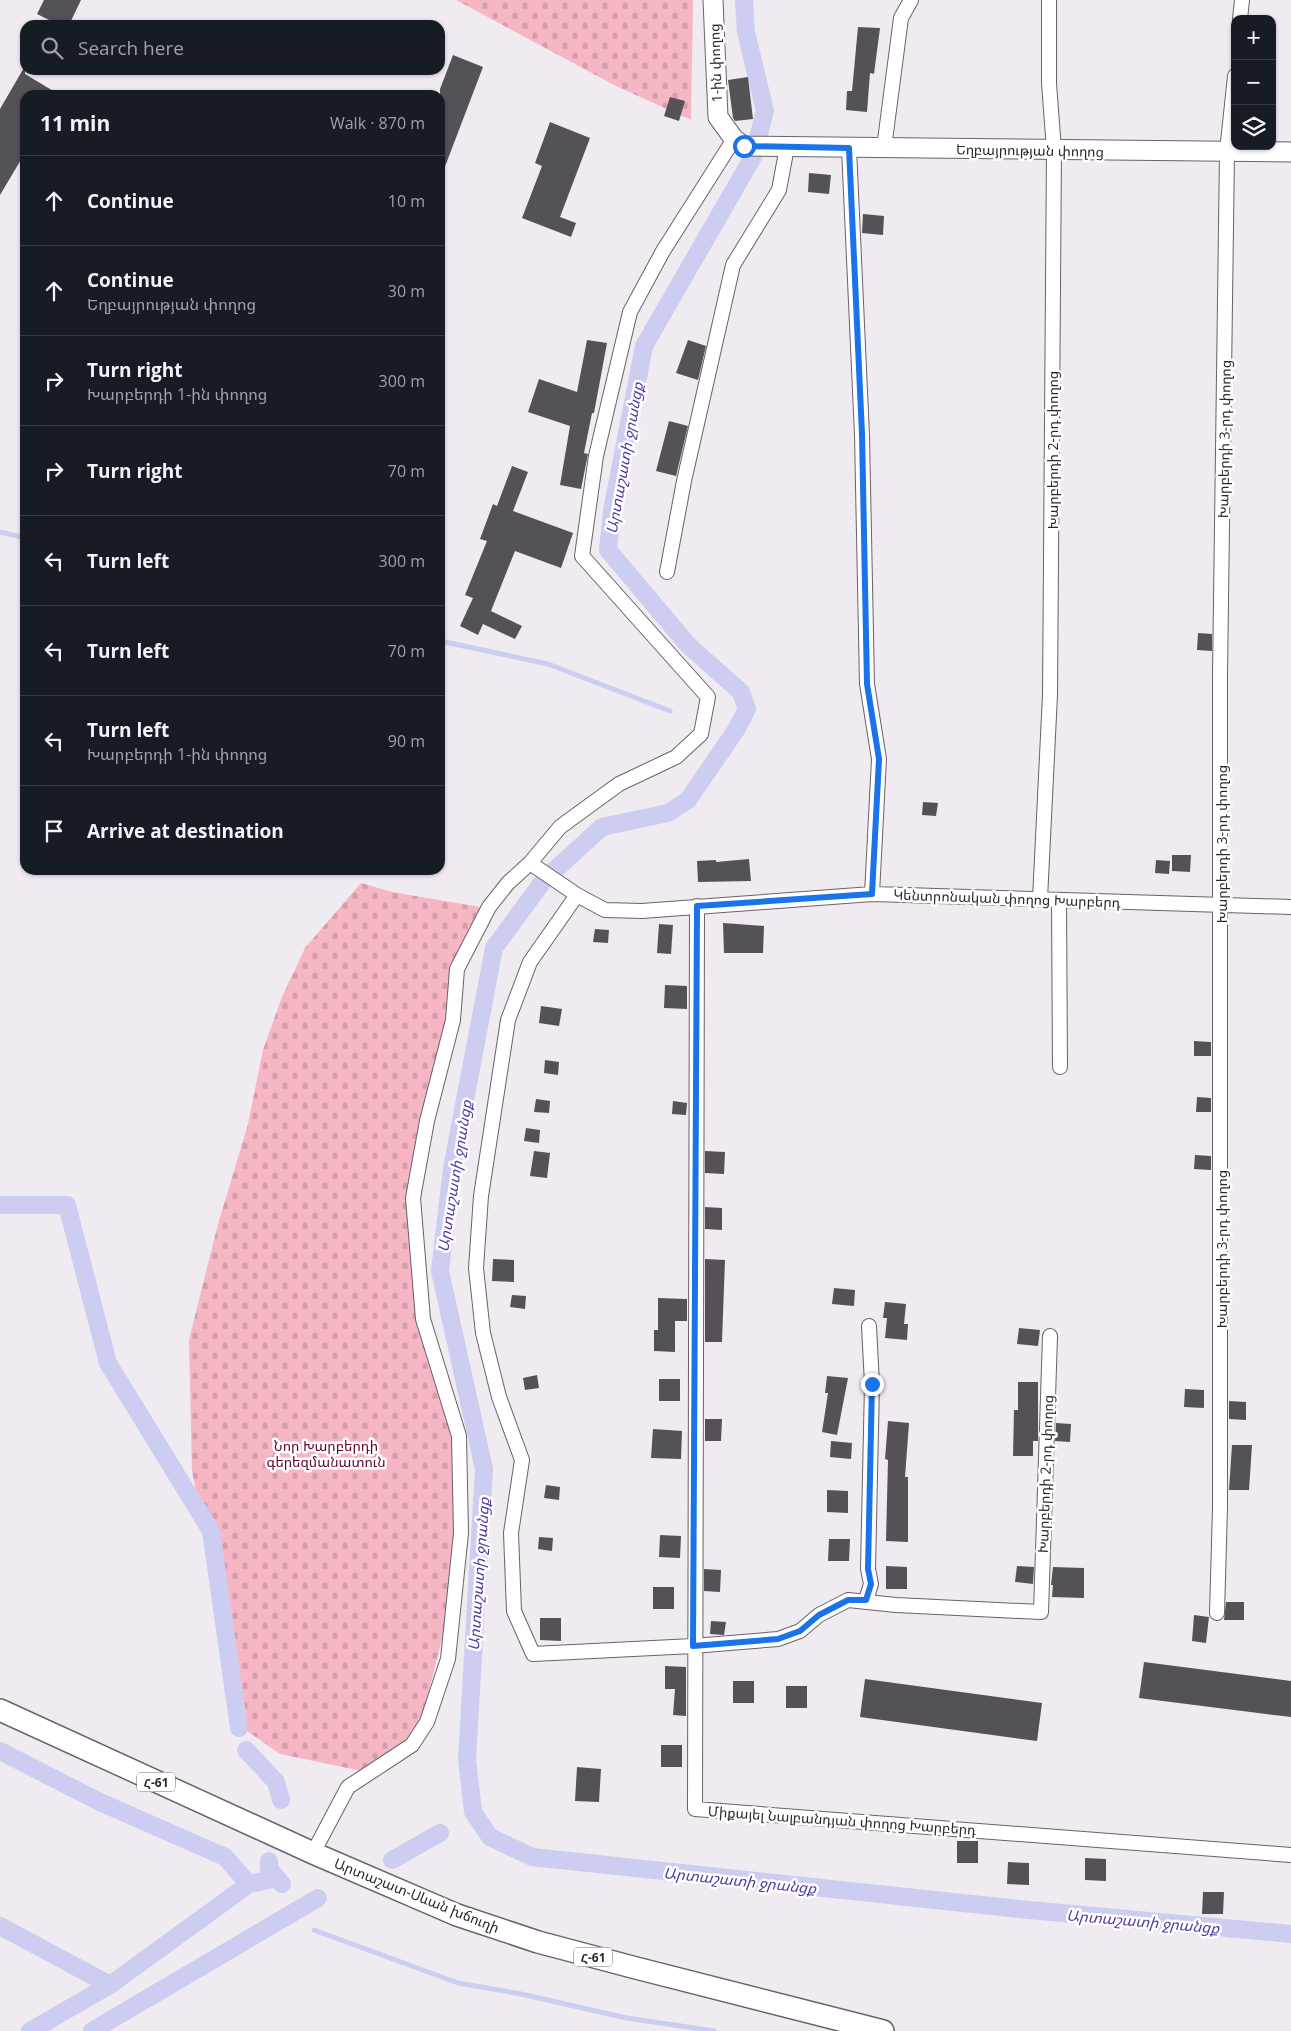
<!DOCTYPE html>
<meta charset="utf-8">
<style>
body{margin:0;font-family:"Open Sans","Noto Sans Armenian",sans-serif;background:#20242c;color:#f1f3f6}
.controls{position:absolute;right:15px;top:15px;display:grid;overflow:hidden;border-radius:10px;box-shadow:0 1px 4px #0004}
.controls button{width:45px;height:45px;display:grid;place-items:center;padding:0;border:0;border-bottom:1px solid #363941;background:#171b24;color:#f1f3f6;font:25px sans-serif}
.stop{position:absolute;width:15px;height:15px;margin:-11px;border:4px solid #1a73e8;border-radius:50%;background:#fff}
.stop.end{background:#1a73e8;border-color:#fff;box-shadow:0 1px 5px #0008}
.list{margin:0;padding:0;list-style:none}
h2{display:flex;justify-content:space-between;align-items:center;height:65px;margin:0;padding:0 20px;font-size:21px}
h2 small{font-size:16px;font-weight:400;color:#9ea1a6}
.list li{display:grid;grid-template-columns:32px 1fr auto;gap:15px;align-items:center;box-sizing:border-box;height:90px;padding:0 20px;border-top:1px solid #363941}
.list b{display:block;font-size:19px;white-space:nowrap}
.list p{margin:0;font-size:16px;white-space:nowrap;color:#9ea1a6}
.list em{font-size:16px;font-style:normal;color:#9ea1a6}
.icon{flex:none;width:28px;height:28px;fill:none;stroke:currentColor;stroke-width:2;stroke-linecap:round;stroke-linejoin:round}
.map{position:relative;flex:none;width:1291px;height:2031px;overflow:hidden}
.search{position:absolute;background:#171b24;box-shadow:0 1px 4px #0004;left:20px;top:20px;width:425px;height:55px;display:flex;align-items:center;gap:12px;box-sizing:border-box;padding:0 18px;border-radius:15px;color:#9ea1a6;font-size:19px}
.panel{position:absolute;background:#171b24;box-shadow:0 1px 4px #0004;left:20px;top:90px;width:425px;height:785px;border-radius:15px}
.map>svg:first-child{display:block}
.cemetery{fill:url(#cemetery-stones)}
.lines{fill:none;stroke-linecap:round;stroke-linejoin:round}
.stream{stroke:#cdccf1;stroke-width:5}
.canal{stroke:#cdccf1;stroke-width:18}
.building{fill:#555257}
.street-casing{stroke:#676368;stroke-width:16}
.secondary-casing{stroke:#676368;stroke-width:21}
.primary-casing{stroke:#676368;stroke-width:24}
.street{stroke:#fff;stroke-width:14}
.secondary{stroke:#fff;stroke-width:19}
.primary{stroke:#fff;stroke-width:21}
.route{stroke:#1a73e8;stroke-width:6}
.labels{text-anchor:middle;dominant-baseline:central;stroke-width:5;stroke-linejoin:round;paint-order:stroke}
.shield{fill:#fff;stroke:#6b6a6b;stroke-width:1}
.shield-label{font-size:12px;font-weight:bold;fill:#2b2a2b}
.street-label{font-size:14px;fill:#2b2a2b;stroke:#fff}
.park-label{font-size:14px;fill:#64052d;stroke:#fff}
.water-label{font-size:15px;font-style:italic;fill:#503ba2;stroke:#fff}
</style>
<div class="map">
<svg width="1291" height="2031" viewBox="0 0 1291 2031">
<defs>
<pattern id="cemetery-stones" width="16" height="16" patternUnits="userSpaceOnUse" patternTransform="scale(1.25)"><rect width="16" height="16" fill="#f6b6c4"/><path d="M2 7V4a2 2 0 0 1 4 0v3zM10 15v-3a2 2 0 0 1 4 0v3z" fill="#d39da9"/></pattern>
</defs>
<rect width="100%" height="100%" fill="#f0ebf0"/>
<path class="cemetery" d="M456,0H693L691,120L616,86Z
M361,883L392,892L480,907L457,986L416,1165V1313L463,1433L448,1615L418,1734L362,1771L280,1754L237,1724L221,1616L192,1471L189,1340L218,1224L248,1124L263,1050L282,997L305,948Z"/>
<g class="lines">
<path class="stream" d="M0,532L25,538
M440,641L548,664L670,711
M314,1930L458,1983L521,1994L627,2018L714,2031"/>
<path class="canal" d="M744,0L746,32L765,111L753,157L644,346L612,511L608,550L689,646L741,692L747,709L736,730L688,800L668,813L602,827L544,880L494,948L452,1168L440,1271L484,1469L467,1759L473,1812L490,1837L532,1857L1029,1910L1291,1934
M0,1205H67L108,1363L211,1531L239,1728
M246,1750L276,1782L281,1800
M0,1751L100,1802L225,1857L249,1884
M392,1860L440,1833
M269,1861V1869L282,1884
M0,1926L110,1985
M30,2031L110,1985L249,1884L277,1878
M92,2031L318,1898"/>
</g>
<path class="building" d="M44,0H81L69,25H59L37,14Z
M858,27L880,28L874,74L870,73L867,112L846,110L847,91H852Z
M453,55L483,67L441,177L440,89Z
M25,66V74L60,95H25V153L0,195V109Z
M748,77L753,119L735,121L733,118L728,80Z
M670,97L685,101L679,121L664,116Z
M550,122L590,138L560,217L576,223L571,237L522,218L542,166L535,163Z
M809,173L831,175L829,194L808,192Z
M863,214L884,216L883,235L862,233Z
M587,340L607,343L594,413H592L584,453L588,454L581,489L560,485L570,426L528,412L539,379L577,392Z
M688,340L706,346L698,380L676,373Z
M669,421L688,426L676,476L656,471Z
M512,466L528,472L513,511L573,533L561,568L515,551L491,611L522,626L515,639L483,624L478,635L460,626L473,598L465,595L487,541L480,539L493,504L497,506Z
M1198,633L1212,634V651L1197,650Z
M923,802L938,803L936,816L922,815Z
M1172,855H1191L1190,872L1172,871Z
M749,859L751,881L698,882L697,861L716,860V862Z
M1156,860L1170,861L1169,874L1155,873Z
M723,923L764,926L763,953H724Z
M659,924L673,925L671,954L657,953Z
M595,929L609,930L608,943L593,942Z
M665,985L687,986V1009L664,1008Z
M541,1006L562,1009L559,1026L539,1023Z
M1194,1041L1211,1042V1056H1194Z
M545,1060L559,1062L558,1075L544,1073Z
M1197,1097L1211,1098V1112H1196Z
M536,1099L550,1101L549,1113L534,1112Z
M673,1101L687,1103L686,1115L672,1114Z
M526,1128L540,1130L539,1143L524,1141Z
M534,1151L550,1153L547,1178L530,1176Z
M705,1151L725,1152L724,1174L705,1173Z
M1195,1155L1211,1156V1170L1194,1169Z
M705,1207L722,1208V1230L705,1229Z
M493,1259L514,1260V1282L492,1281Z
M705,1259L725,1260L722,1342H705Z
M834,1288L855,1290L854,1306L832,1304Z
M512,1295L526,1296L525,1309L510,1307Z
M658,1298L687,1299V1321H675V1352L654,1351V1330H658Z
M885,1302L906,1304L904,1324H908L907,1340L885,1338L887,1318H883Z
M1019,1328L1040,1330L1038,1346L1017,1344Z
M537,1375L539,1388L525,1390L523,1378Z
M827,1376L848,1378L837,1435L822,1432L828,1393H825Z
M659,1379H680V1401H659Z
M1018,1382H1038V1441H1033V1456H1013L1014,1410H1018Z
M1185,1389L1204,1390V1408L1184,1407Z
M1229,1401L1246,1402V1420L1229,1419Z
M705,1419H722L721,1441H705Z
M888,1421L909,1423L905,1477H908V1542L886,1541L888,1460L885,1459Z
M1056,1423L1071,1424L1070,1442L1055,1441Z
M653,1429L682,1431L681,1459L651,1458Z
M831,1441L852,1443L851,1459L830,1457Z
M1232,1445H1252L1249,1490H1229Z
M546,1485L560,1487L559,1500L544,1498Z
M827,1490L848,1491V1513L827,1512Z
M660,1535L681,1536L680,1558L659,1557Z
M539,1537L553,1538L552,1551L538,1549Z
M829,1539H850L849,1561H828Z
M886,1566L907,1567V1589H886Z
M1017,1566L1034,1567L1033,1584L1015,1582Z
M1053,1567L1084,1568V1598L1052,1597L1053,1585H1051Z
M704,1569L721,1570L720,1592L704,1591Z
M653,1587H674V1609H653Z
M1226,1602H1244V1620H1224Z
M1194,1615L1209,1617L1206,1643L1192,1641Z
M540,1618H561V1641L540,1640Z
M711,1621L726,1622L724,1635L710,1634Z
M1144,1662L1291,1681V1717L1139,1698Z
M665,1666L686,1667V1716L673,1715L675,1689H665Z
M865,1679L1042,1703L1037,1741L860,1717Z
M733,1681H754V1703H733Z
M786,1686H807V1708H786Z
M661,1745H682V1767H661Z
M577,1767L601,1769L599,1802L575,1801Z
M957,1841H978V1863H957Z
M1085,1858L1106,1859V1881L1085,1880Z
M1008,1862L1029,1863V1885L1007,1884Z
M1203,1892H1224L1223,1914H1202Z"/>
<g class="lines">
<defs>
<path id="street" d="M1240,19L1242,0
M849,148L862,435L867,684L879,759L872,894
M884,148L901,18L911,0
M667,572L684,481L733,265L779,190L787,147
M530,863L577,895L605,910L642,911L872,894L1291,907
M577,895L530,962L508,1020L481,1196L476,1268L483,1333L499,1397L522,1460L511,1533L514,1611L533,1654L693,1646L778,1639L800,1631L819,1615L848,1600L896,1605L1041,1612L1050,1336
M1040,899L1050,695L1054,150L1049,83V0
M1059,900L1060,1067
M697,906L695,1809L1291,1855
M866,1600L871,1584L868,1569L872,1384L869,1326
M1217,1613L1220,1508V675L1227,152L1235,76
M313,1853L348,1787L412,1745L427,1722L448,1659L461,1533L459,1436L423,1319L413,1198L427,1121L453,1020L457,969L489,907L508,883L530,863L560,827L619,784L676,757L701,734L708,697L582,556L596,456L630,312L663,251L734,139"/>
<path id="secondary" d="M713,0L718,117L734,139L744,146L1291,152"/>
<path id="primary" d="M0,1710L313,1853L457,1915L538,1942L636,1968L883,2031"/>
</defs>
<use href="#street" class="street-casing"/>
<use href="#secondary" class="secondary-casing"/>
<use href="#primary" class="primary-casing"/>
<use href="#street" class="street"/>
<use href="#secondary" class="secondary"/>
<use href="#primary" class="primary"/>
</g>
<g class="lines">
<path class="route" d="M744,146L849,148L862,434L867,684L879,759L872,894L697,906L693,1646L778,1639L800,1631L819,1615L848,1600H866L871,1584L868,1569L872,1384"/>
</g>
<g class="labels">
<g class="shield">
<rect x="137" y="1772.5" width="38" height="19" rx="4"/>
<rect x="574" y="1947.5" width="38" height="19" rx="4"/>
</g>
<g class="shield-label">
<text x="156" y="1782">Հ-61</text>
<text x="593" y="1957">Հ-61</text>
</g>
<g class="street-label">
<text transform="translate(715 63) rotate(-92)">1-ին փողոց</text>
<text transform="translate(1030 150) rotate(1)">Եղբայրության փողոց</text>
<text transform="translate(1224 439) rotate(-89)">Խարբերդի 3-րդ փողոց</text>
<text transform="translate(1052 450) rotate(-90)">Խարբերդի 2-րդ փողոց</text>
<text transform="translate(1221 844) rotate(-90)">Խարբերդի 3-րդ փողոց</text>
<text transform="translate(1007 898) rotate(2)">Կենտրոնական փողոց Խարբերդ</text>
<text transform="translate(1221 1249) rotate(-90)">Խարբերդի 3-րդ փողոց</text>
<text transform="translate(1045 1474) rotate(-88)">Խարբերդի 2-րդ փողոց</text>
<text transform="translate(842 1820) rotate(4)">Միքայել Նալբանդյան փողոց Խարբերդ</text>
<text transform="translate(417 1895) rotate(22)">Արտաշատ-Սևան խճուղի</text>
</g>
<g class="park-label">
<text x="326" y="1445">Նոր Խարբերդի<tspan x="326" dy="16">գերեզմանատուն</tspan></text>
</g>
<g class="water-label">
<text transform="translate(624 458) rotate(-80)">Արտաշատի ջրանցք</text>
<text transform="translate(454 1176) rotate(-81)">Արտաշատի ջրանցք</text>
<text transform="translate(478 1574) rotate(-86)">Արտաշատի ջրանցք</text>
<text transform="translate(740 1880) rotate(6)">Արտաշատի ջրանցք</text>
<text transform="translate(1143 1921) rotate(5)">Արտաշատի ջրանցք</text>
</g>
</g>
</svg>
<div class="controls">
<button>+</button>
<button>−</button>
<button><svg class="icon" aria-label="layers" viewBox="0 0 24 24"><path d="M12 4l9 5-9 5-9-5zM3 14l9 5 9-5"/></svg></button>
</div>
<div class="stop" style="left:744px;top:146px"></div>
<div class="stop end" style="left:872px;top:1384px"></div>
<div class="search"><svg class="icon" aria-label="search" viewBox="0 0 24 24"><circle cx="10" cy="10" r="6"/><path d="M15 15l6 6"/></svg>Search here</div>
<section class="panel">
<h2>11 min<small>Walk · 870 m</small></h2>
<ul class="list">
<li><svg class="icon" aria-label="ahead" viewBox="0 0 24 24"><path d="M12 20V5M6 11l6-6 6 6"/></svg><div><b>Continue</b></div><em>10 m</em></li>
<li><svg class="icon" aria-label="ahead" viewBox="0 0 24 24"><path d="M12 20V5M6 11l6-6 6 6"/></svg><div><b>Continue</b><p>Եղբայրության փողոց</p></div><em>30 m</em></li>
<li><svg class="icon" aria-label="right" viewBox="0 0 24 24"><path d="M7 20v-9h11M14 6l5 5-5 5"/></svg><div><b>Turn right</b><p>Խարբերդի 1-ին փողոց</p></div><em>300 m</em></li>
<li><svg class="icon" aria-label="right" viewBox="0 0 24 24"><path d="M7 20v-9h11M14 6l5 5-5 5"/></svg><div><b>Turn right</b></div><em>70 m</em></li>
<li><svg class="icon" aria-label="left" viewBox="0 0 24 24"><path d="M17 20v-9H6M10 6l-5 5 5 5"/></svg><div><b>Turn left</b></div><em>300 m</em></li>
<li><svg class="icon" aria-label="left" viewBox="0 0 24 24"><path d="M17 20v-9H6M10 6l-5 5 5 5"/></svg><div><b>Turn left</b></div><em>70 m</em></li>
<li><svg class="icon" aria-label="left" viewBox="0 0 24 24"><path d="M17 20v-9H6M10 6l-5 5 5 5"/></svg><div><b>Turn left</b><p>Խարբերդի 1-ին փողոց</p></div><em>90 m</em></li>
<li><svg class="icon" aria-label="arrive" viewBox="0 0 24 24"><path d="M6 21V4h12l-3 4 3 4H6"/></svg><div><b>Arrive at destination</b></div></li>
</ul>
</section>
</div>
